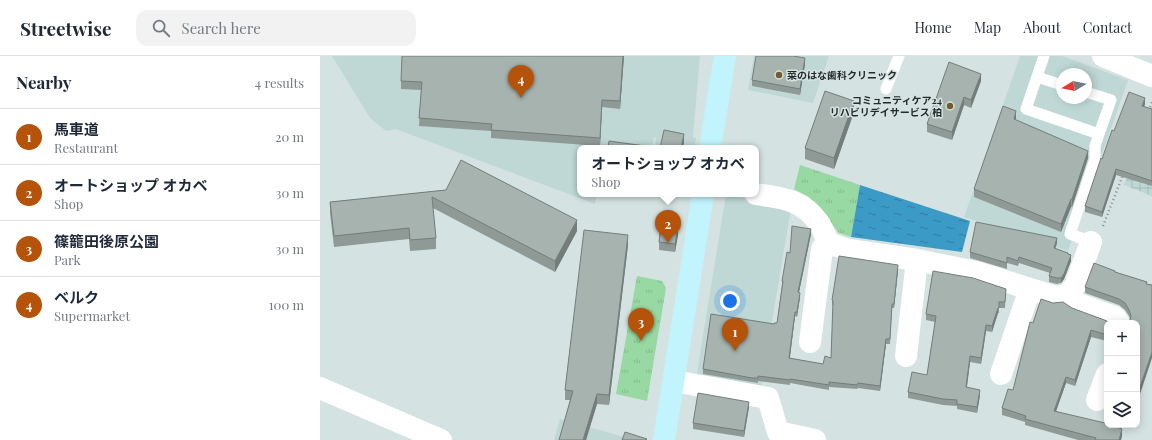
<!DOCTYPE html>
<meta charset="utf-8">
<style>
body{margin:0;font-family:"Playfair Display","Noto Sans JP",serif;background:#f2f2f3;color:#1f2937}
.controls{position:absolute;right:12px;bottom:12px;display:grid;overflow:hidden;border-radius:8px;box-shadow:0 2px 10px #0003}
.controls button{width:36px;height:36px;display:grid;place-items:center;padding:0;border:0;border-bottom:1px solid #e0e1e3;background:#fff;color:#1f2937;font:20px sans-serif}
.compass{position:absolute;left:736px;top:12px;width:36px;height:36px;border-radius:50%;background:#fff;box-shadow:0 2px 10px #0003;rotate:260deg}
.you{position:absolute;left:410px;top:245px;width:14px;height:14px;margin:-10px;border:3px solid #fff;border-radius:50%;background:#1a73e8;box-shadow:0 0 0 6px #1a73e833}
.badge{display:grid;place-items:center;width:26px;height:26px;border-radius:50%;background:#b45309;color:#fff;font-size:13px;font-weight:700}
.pin{position:absolute;translate:-50% -33px;filter:drop-shadow(0 1px 2px #0008)}
.pin::after{content:'';position:absolute;top:21px;width:14px;height:12px;background:inherit;clip-path:polygon(0 0,100% 0,50% 100%)}
.popup{position:absolute;left:257px;top:89px;width:182px;height:52px;box-sizing:border-box;display:grid;place-content:center;border-radius:8px;background:#fff;filter:drop-shadow(0 1px 3px #0005);font-size:13px;white-space:nowrap;color:#747a83}
.popup b{font-size:15px;color:#1f2937}
.popup::after{content:'';position:absolute;left:50%;top:100%;margin-left:-8px;border:8px solid transparent;border-top-color:#fff}
.list{margin:0;padding:0;list-style:none}
h2{display:flex;justify-content:space-between;align-items:center;height:52px;margin:0;padding:0 16px;font-size:17px}
h2 small{font-size:13px;font-weight:400;color:#747a83}
.list li{display:grid;grid-template-columns:26px 1fr auto;gap:12px;align-items:center;box-sizing:border-box;height:56px;padding:0 16px;border-top:1px solid #e0e1e3}
.list b{display:block;font-size:15px;white-space:nowrap}
.list p{margin:0;font-size:13px;white-space:nowrap;color:#747a83}
.list em{font-size:13px;font-style:normal;color:#747a83}
.icon{flex:none;width:22px;height:22px;fill:none;stroke:currentColor;stroke-width:2;stroke-linecap:round;stroke-linejoin:round}
.map{position:relative;flex:none;width:832px;height:384px;overflow:hidden}
header{display:flex;align-items:center;gap:24px;box-sizing:border-box;height:56px;padding:0 20px;background:#fff;border-bottom:1px solid #e0e1e3}
header strong{font-size:19px}
nav{display:flex;gap:22px;margin-inline-start:auto;font-size:14px}
.search{width:280px;height:36px;background:#f2f2f3;display:flex;align-items:center;gap:10px;box-sizing:border-box;padding:0 14px;border-radius:12px;color:#747a83;font-size:15px}
main{display:flex}
aside{flex:1;background:#fff}
.map>svg:first-child{display:block}
.built{fill:#bfd8d6;fill-rule:evenodd}
.industrial{fill:url(#industrial-grid)}
.grass{fill:url(#grass-tufts)}
.water{fill:url(#water-ripples)}
.lines{fill:none;stroke-linecap:round;stroke-linejoin:round}
.path{stroke:#828c8b;stroke-width:2.5;stroke-dasharray:1 3;stroke-linecap:butt}
.lane{stroke:#fff;stroke-width:11}
.street{stroke:#fff;stroke-width:22}
.secondary{stroke:#c2f4fd;stroke-width:22}
.wall{fill:#8f9a96}
.shaded-wall{fill:#747d7a}
.building{fill:#a6b3ae;stroke:#747d7a}
.poi-dot{fill:#725c2c;stroke:#d4e3e2;stroke-width:1.5}
.labels{text-anchor:middle;dominant-baseline:central;stroke-width:3;stroke-linejoin:round;paint-order:stroke}
.poi-label{font-size:10px;font-weight:bold;fill:#242a29;stroke:#d4e3e2;text-anchor:start}
</style>
<header>
<strong>Streetwise</strong>
<div class="search"><svg class="icon" aria-label="search" viewBox="0 0 24 24"><circle cx="10" cy="10" r="6"/><path d="M15 15l6 6"/></svg>Search here</div>
<nav><a>Home</a><a>Map</a><a>About</a><a>Contact</a></nav>
</header>
<main>
<aside>
<h2>Nearby<small>4 results</small></h2>
<ul class="list">
<li><span class="badge">1</span><div><b>馬車道</b><p>Restaurant</p></div><em>20 m</em></li>
<li><span class="badge">2</span><div><b>オートショップ オカベ</b><p>Shop</p></div><em>30 m</em></li>
<li><span class="badge">3</span><div><b>篠籠田後原公園</b><p>Park</p></div><em>30 m</em></li>
<li><span class="badge">4</span><div><b>ベルク</b><p>Supermarket</p></div><em>100 m</em></li>
</ul>
</aside>
<div class="map">
<svg width="832" height="384" viewBox="0 0 832 384">
<defs>
<pattern id="industrial-grid" width="8" height="8" patternUnits="userSpaceOnUse"><rect width="8" height="8" fill="#bfd8d6"/><path d="M0 4h8M4 0v8" fill="none" stroke="#a4bab8"/></pattern>
<pattern id="grass-tufts" width="24" height="20" patternUnits="userSpaceOnUse"><rect width="24" height="20" fill="#98d8a2"/><path d="M3 7l-1-3M5 7V3M7 7l1-3M15 17l-1-3M17 17v-4M19 17l1-3" fill="none" stroke="#83ba8c"/></pattern>
<pattern id="water-ripples" width="26" height="14" patternUnits="userSpaceOnUse"><rect width="26" height="14" fill="#3c9ac7"/><path d="M2 4q2-2 4 0t4 0M15 11q2-2 4 0t4 0" fill="none" stroke="#327ea2"/></pattern>
</defs>
<rect width="100%" height="100%" fill="#d4e3e2"/>
<path class="built" d="M12,0H380L373,81L376,82L374,92H335L336,81H334L332,92H260V138H276L275,148L76,73L66,75L50,62Z
M434,0H509L493,47L428,34Z
M700,0H742L808,24L748,195L644,161ZM742,18H766V42H742Z
M406,138L471,152L441,332L376,323Z
M240,363L315,384H234Z"/>
<path class="industrial" d="M832,56V140L804,129Z"/>
<path class="grass" d="M480,109L540,129L531,181L519,177L489,141L474,133Z
M317,220L342,225L346,232L327,345L296,338Z"/>
<path class="water" d="M540,129L650,165L642,196L531,181Z"/>
<g class="lines">
<path class="path" d="M829,55L832,46
M783,170L803,119"/>
<path class="lane" d="M724,0L706,53L779,78L791,44L766,36
M717,21L742,29
M566,33L579,0
M771,186L750,178L775,103V90L779,78"/>
<path class="street" d="M783,0L832,20
M436,138C462,142 482,143 499,167C503,172 505,180 508,187L529,194L597,204L656,216L736,241L747,239L755,230L771,186
M747,239L756,247L795,261L799,267
M490,286L502,193L508,187
M586,300L597,204
M681,318L710,233
M354,325L448,342L458,376L495,384
M0,332L121,384
M777,344L787,318"/>
<path class="secondary" d="M390,92L405,0
M344,384L383,138"/>
</g>
<path class="wall" d="M304,0L300,53L282,51L280,90L171,82V75L99,70L101,34L81,33V25Z
M485,8L480,39L432,30V24Z
M661,25L651,52L644,49L632,84L607,76V68Z
M825,48L824,51L832,53V130L796,119L782,161L765,156V150L782,103L794,75Z
M534,56L514,113L485,103V92Z
M696,64L768,102L752,151H751L741,176L654,141V133Z
M126,134L257,175L235,216L113,152L116,182V193L90,195L89,183L14,191L10,157V146Z
M491,178L479,236L480,241L477,261L475,260L470,302L503,308L511,302L513,249H512V244L578,214L574,252H572L570,288H566L560,335L538,332L537,333L509,331V334L470,327V329L438,325V327L432,326L383,318V313L454,268L457,267L462,229V225Z
M358,179L355,196L339,194V186Z
M737,187L735,192L748,199L751,205L744,223L741,227L737,228L729,226V220L730,217L699,207L698,210L687,207V213L650,202V196Z
M308,189L289,349L277,348L266,384H239L250,344H245V334Z
M795,216L827,226L817,267L811,264L809,260L805,254L799,249L765,237V231Z
M686,233L685,252H679V257H678L672,276L666,275L661,308L650,306L647,331L660,339L657,357L637,353V350L623,349L588,342V336L607,319L615,266L606,264V258Z
M752,252L787,267V285L771,281L755,330L746,327L736,355L802,380L801,384H758L705,369V366L682,359V352L693,334L713,267Z
M429,351L424,381L373,373V367Z"/>
<path class="shaded-wall" d="M303,0H304L300,53V45Z
M485,2V8L480,39V33Z
M661,18V25L651,52V44Z
M644,41V49L632,84V76Z
M825,42V48L822,56V50Z
M282,44V51L280,90V82Z
M534,45V56L514,113V102Z
M696,55V63L694,71V63Z
M364,78V87L363,92H361Z
M768,95V102L752,151V143Z
M796,113V119L782,161V156Z
M751,143V151L741,176V168Z
M257,164V175L235,216V205Z
M358,172V179L355,196V188Z
M491,173V178L478,241V236Z
M308,179V189L289,349V339Z
M737,182V187L734,197V192Z
M751,199V205L744,223L741,227V222Z
M578,209V214L574,252V248Z
M480,237V241L477,261V256Z
M678,252V257L672,276V270Z
M475,256V260L469,307V302Z
M666,269V275L661,308V302Z
M771,274V281L755,330V324Z
M566,283V288L560,335V330Z
M832,296V302L817,347V340Z
M650,300V306L646,337V331Z
M746,321V327L734,361V355Z
M660,334V339L657,357V351Z
M277,338V348L266,384H263Z
M429,346V351L424,381V375Z
M802,373V380L801,384H799Z"/>
<path class="building" d="M82,0H303L300,45L282,44L280,82L171,74L172,68L99,62L102,26L81,25Z
M436,0H473L485,2L480,33L432,24Z
M629,6L661,18L651,44L644,41L632,76L607,68Z
M505,35L534,45L514,102L485,92Z
M809,36L825,42L822,50L832,53V125L796,113L782,156L765,150L781,102L782,103L792,74L794,75Z
M683,50L696,55L694,63L768,95L752,143H751L741,168L654,133Z
M344,74L364,78L361,92H288L289,85L340,92Z
M141,104L257,164L235,205L112,141L116,182L90,184L89,172L14,180L10,146L126,134Z
M656,166L737,182L734,192L748,197V198L751,199L744,218L741,222H737L729,220L732,212L699,201L698,205L687,201V207L650,196Z
M341,169L358,172L355,188L339,186Z
M472,170L491,173L478,236L480,237L477,256H475L469,302L503,308L505,300L511,302L513,245L512,244L519,200L578,209L574,248H572L570,283H566L560,330L538,327L537,329L509,326V329L470,323V324L438,320V322H432L383,313L391,258L454,268V267H457L463,225H462L467,196L470,197Z
M264,174L308,179L289,339L277,338L263,384H239L253,335L245,334Z
M774,207L795,215V216L827,226L826,228L832,229V296L817,340V267H809L811,260L809,254L805,247L799,243L765,231Z
M613,215L653,222L686,233L685,246H679V252H678L672,270L666,269L661,302L650,300L646,331L660,334L657,351L637,348V344L623,343L588,336L592,316L607,319L616,260L606,258Z
M721,243L733,247L743,246L752,252L787,265L789,267H787V279L771,274L755,324L746,321L734,355L785,367L787,368V369H790L802,373L799,384H775L776,382L705,363L706,360L682,352L688,333L693,334L710,266L713,267Z
M378,337L429,346L424,375L373,367Z
M305,376L327,383L326,384H302Z"/>
<g class="poi-dot">
<circle cx="459" cy="19" r="4"/>
<circle cx="630" cy="50" r="4"/>
</g>
<g class="labels">
<g class="poi-label">
<text x="467" y="19">菜のはな歯科クリニック</text>
<text x="622" y="44" text-anchor="end">コミュニティケア24<tspan x="622" dy="12">リハビリデイサービス 柏</tspan></text>
</g>
</g>
</svg>
<div class="controls">
<button>+</button>
<button>−</button>
<button><svg class="icon" aria-label="layers" viewBox="0 0 24 24"><path d="M12 4l9 5-9 5-9-5zM3 14l9 5 9-5"/></svg></button>
</div>
<svg class="compass" viewBox="-18 -18 36 36"><path d="M0-13l5 13h-10z" fill="#e53935"/><path d="M0 13l5-13h-10z" fill="#747a83"/></svg>
<div class="you"></div>
<div class="pin badge" style="left:415px;top:295px">1</div>
<div class="pin badge" style="left:348px;top:187px">2</div>
<div class="popup"><b>オートショップ オカベ</b>Shop</div>
<div class="pin badge" style="left:321px;top:285px">3</div>
<div class="pin badge" style="left:201px;top:42px">4</div>
</div>
</main>
